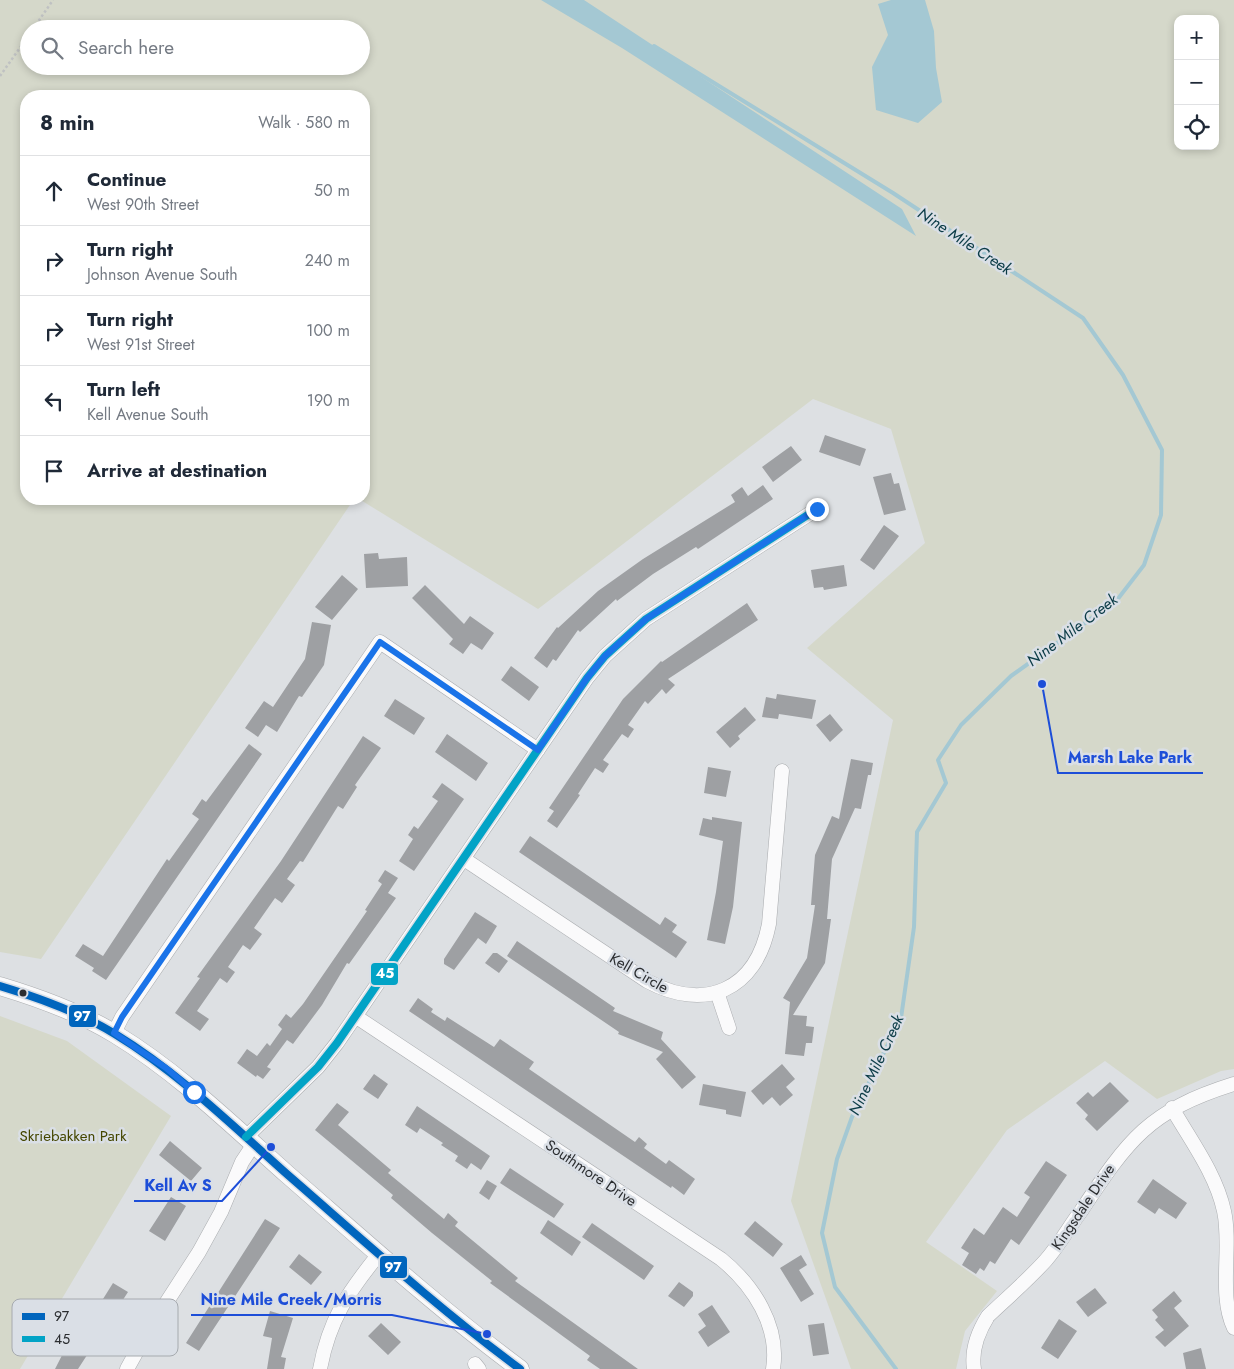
<!DOCTYPE html>
<meta charset="utf-8">
<style>
body{margin:0;font-family:Jost,sans-serif;background:#f2f2f3;color:#1f2937}
.controls{position:absolute;right:15px;top:15px;display:grid;overflow:hidden;border-radius:10px;box-shadow:0 2px 8px #0003}
.controls button{width:45px;height:45px;display:grid;place-items:center;padding:0;border:0;border-bottom:1px solid #e0e1e3;background:#fff;color:#1f2937;font:25px sans-serif}
.stop{position:absolute;width:15px;height:15px;margin:-11px;border:4px solid #1a73e8;border-radius:50%;background:#fff}
.stop.end{background:#1a73e8;border-color:#fff;box-shadow:0 1px 5px #0008}
.list{margin:0;padding:0;list-style:none}
h2{display:flex;justify-content:space-between;align-items:center;height:65px;margin:0;padding:0 20px;font-size:21px}
h2 small{font-size:16px;font-weight:400;color:#747a83}
.list li{display:grid;grid-template-columns:32px 1fr auto;gap:15px;align-items:center;box-sizing:border-box;height:70px;padding:0 20px;border-top:1px solid #e0e1e3}
.list b{display:block;font-size:19px;white-space:nowrap}
.list p{margin:0;font-size:16px;white-space:nowrap;color:#747a83}
.list em{font-size:16px;font-style:normal;color:#747a83}
.icon{flex:none;width:28px;height:28px;fill:none;stroke:currentColor;stroke-width:2;stroke-linecap:round;stroke-linejoin:round}
.map{position:relative;flex:none;width:1234px;height:1369px;overflow:hidden}
.search{position:absolute;background:#fff;box-shadow:0 2px 8px #0003;left:20px;top:20px;width:350px;height:55px;display:flex;align-items:center;gap:12px;box-sizing:border-box;padding:0 18px;border-radius:28px;color:#747a83;font-size:19px}
.panel{position:absolute;background:#fff;box-shadow:0 2px 8px #0003;left:20px;top:90px;width:350px;height:415px;border-radius:20px}
.map>svg:first-child{display:block}
.green{fill:#d5d8ca;fill-rule:evenodd}
.water{fill:#a4c8d3}
.lines{fill:none;stroke-linecap:round;stroke-linejoin:round}
.stream{stroke:#a4c8d3;stroke-width:4}
.building{fill:#9ea0a3}
.minor-casing{stroke:#aaacaf;stroke-width:15}
.tertiary-casing{stroke:#aaacaf;stroke-width:19}
.path{stroke:#bfc1c2;stroke-width:2.5;stroke-dasharray:2.5 2.5;stroke-linecap:butt}
.minor{stroke:#fafafb;stroke-width:14}
.tertiary{stroke:#fafafb;stroke-width:18}
.bus-1-casing{stroke:#dadfe6;stroke-width:11}
.bus-2-casing{stroke:#dadfe6;stroke-width:11}
.bus-1{stroke:#0065bd;stroke-width:8}
.bus-2{stroke:#02a3c6;stroke-width:8}
.route{stroke:#1a73e8;stroke-width:6}
.bus-dot{fill:#2b2d30;stroke:#dadfe6;stroke-width:2}
.labels{text-anchor:middle;dominant-baseline:central;stroke-width:5;stroke-linejoin:round;paint-order:stroke}
.street-label{font-size:15px;fill:#2b2d30;stroke:#dadfe6}
.park-label{font-size:15px;fill:#454700;stroke:#dadfe6}
.water-label{font-size:16px;font-style:italic;fill:#0b3b46;stroke:#dadfe6}
.key{fill:#dadfe6;stroke:#a6aaaf;stroke-width:1}
.key-label{font-size:14px;fill:#2b2d30}
.leader{fill:none;stroke:#1d4ed8;stroke-width:2}
.callout-dot{fill:#1d4ed8;stroke:#dadfe6;stroke-width:2}
.callout-label{font-size:16px;text-anchor:middle;font-weight:bold;fill:#1d4ed8;stroke:#dadfe6;stroke-width:5;stroke-linejoin:round;paint-order:stroke}
.line-badge{stroke:#dadfe6;stroke-width:2}
.badge-label{font-size:14px;text-anchor:middle;font-weight:bold;fill:#fff}
</style>
<div class="map">
<svg width="1234" height="1369" viewBox="0 0 1234 1369">
<rect width="100%" height="100%" fill="#dde0e3"/>
<path class="green" d="M0,0H1234V1069L1221,1071L1157,1099L1105,1061L1007,1130L926,1242L997,1291L965,1331L956,1369H851L791,1201L893,720L807,648L925,543L891,429L813,399L538,609L359,499H364V96H26V499H354L41,959L0,952ZM1178,19H1215V146H1178ZM29,29H361V66H29Z
M0,1016L67,1041L171,1116L20,1369H0Z"/>
<path class="water" d="M541,0H584L902,209L916,236L622,48Z
M891,0H925L934,31L936,68L942,102L918,123L876,110L872,67L888,35L878,4Z"/>
<g class="lines">
<path class="stream" d="M654,46L893,193L1083,318L1123,375L1162,450L1161,515L1144,565L1117,600L1011,676L961,725L938,760L946,783L917,832L914,927L901,1018L852,1117L837,1159L822,1233L835,1287L896,1369"/>
</g>
<path class="building" d="M825,435L866,449L860,466L819,452Z
M791,446L802,460L773,482L762,467Z
M891,473L894,484L899,483L906,510L884,515L873,477Z
M763,485L773,499L698,549L696,547L653,574L617,601L616,599L580,632L578,630L556,661L553,659L547,668L534,658L557,627L558,628L598,591L643,559L735,502L731,495L742,487L748,496Z
M884,525L899,536L874,570L860,560Z
M378,553L379,559L407,557L408,586L366,588L364,554Z
M844,565L847,586L824,590L823,587L814,588L811,570Z
M342,575L358,589L332,620L315,607Z
M425,585L464,624L470,616L494,633L482,650L471,643L463,654L449,644L453,639L412,598Z
M747,603L758,620L668,679L675,685L666,694L662,689L648,704L645,701L628,725L634,729L628,738L622,734L603,760L609,764L603,773L595,768L578,794L580,795L557,828L547,821L554,811L549,808L623,699L661,661L662,662Z
M312,622L331,625L324,665L302,697L299,696L277,732L266,725L258,737L245,728L264,701L273,707L305,659Z
M511,666L539,687L529,701L501,680Z
M777,694L816,700L812,719L779,714L778,719L762,717L766,697L776,699Z
M395,699L425,718L414,735L384,716Z
M745,707L756,720L738,736L740,739L730,748L716,732Z
M830,714L843,730L830,742L816,725Z
M447,734L488,763L476,781L435,752Z
M363,736L381,748L355,785L357,787L343,809L338,806L303,862L300,861L287,879L295,885L282,903L275,898L254,928L262,934L250,950L243,945L228,967L235,972L227,983L220,978L197,1011L209,1019L200,1031L175,1013L200,978L197,977L281,861Z
M249,744L262,754L106,980L92,971L94,968L75,956L83,944L103,956L167,859L169,861L199,819L192,814L202,799L206,802Z
M851,759L873,763L871,775H868L861,809L855,808L832,859L827,919H831L825,963L793,1015L807,1016L806,1026L814,1027L812,1043H806L804,1056L785,1054L790,1002L783,998L807,958L815,905H811L815,855L832,816L839,819Z
M708,767L731,771L726,797L704,793Z
M442,783L464,799L414,871L399,861L413,839L408,835L414,826L418,829L438,801L432,797Z
M712,817L742,822L733,907L725,944L707,940L716,892L723,841L699,835L703,818L712,820Z
M530,836L660,925L665,917L677,925L672,932L687,942L676,958L519,852Z
M385,870L398,878L388,893L396,898L349,964L347,963L322,1005L293,1044L287,1040L267,1067L271,1069L263,1079L257,1075L256,1077L237,1063L247,1049L257,1056L267,1043L270,1046L282,1029L278,1025L286,1014L291,1018L303,1004L367,911L365,910L382,884L378,881Z
M475,912L497,926L486,944L478,938L454,970L444,964V959Z
M517,941L615,1008L613,1011L663,1032L661,1039L696,1077L682,1089L656,1059L663,1052L618,1034L619,1032L507,956Z
M493,953H497L508,961L499,973L485,963Z
M418,998L433,1009L431,1012L445,1021L447,1017L494,1047L500,1039L534,1062L529,1069L635,1142L639,1137L647,1144L644,1148L666,1164L669,1160L695,1179L684,1195L672,1186L671,1188L409,1011Z
M782,1064L795,1079L786,1087L793,1095L780,1106L772,1097L763,1105L751,1091Z
M374,1074L388,1084L378,1099L363,1089Z
M1110,1082L1129,1101L1097,1131L1085,1119L1088,1115L1076,1103L1088,1092L1093,1097Z
M703,1084L746,1092L741,1117L726,1114V1110L699,1105Z
M337,1103L349,1112L338,1125L391,1170L388,1173L444,1219L448,1213L458,1222L455,1226L518,1278L515,1281L638,1369H600L587,1360L590,1356L490,1283L492,1281L432,1233L391,1198L393,1195L315,1130Z
M417,1106L490,1156L481,1170L471,1163L467,1169L455,1161L458,1156L441,1145L443,1143L420,1128L417,1133L405,1125Z
M170,1141L202,1168L191,1181L159,1155Z
M1046,1161L1067,1175L1019,1245L1011,1239L995,1264L990,1261L984,1271L980,1268L976,1274L962,1265L969,1253L961,1248L974,1228L984,1235L1003,1207L1017,1217L1030,1197L1024,1193Z
M510,1168L564,1204L554,1218L500,1183Z
M1153,1179L1187,1203L1176,1219L1159,1208L1155,1214L1137,1202Z
M487,1180L497,1186L489,1200L479,1193Z
M171,1197L186,1206L165,1241L149,1231Z
M265,1219L280,1228L199,1351L186,1343Z
M548,1220L581,1242L572,1256L540,1233Z
M755,1221L783,1244L773,1257L744,1234Z
M592,1223L654,1266L644,1280L582,1237Z
M299,1254L322,1272L311,1285L289,1267Z
M801,1255L807,1265L799,1270L814,1294L801,1302L780,1268Z
M679,1282L693,1292V1296L684,1307L668,1296Z
M113,1283L128,1292L78,1369H55L79,1322L61,1311L68,1300L93,1315Z
M1095,1288L1107,1303L1088,1317L1076,1302Z
M1174,1291L1182,1301L1174,1308L1189,1326L1165,1347L1155,1337L1164,1330L1155,1320L1158,1317L1152,1310Z
M712,1305L730,1332L708,1347L698,1332L706,1326L698,1314Z
M270,1311L293,1318L281,1357L286,1358L284,1369H267L272,1338L263,1336Z
M1059,1319L1077,1331L1058,1359L1041,1348Z
M381,1323L401,1342L388,1355L368,1336Z
M824,1323L829,1354L813,1356L808,1325Z
M1201,1348L1206,1369H1186L1183,1353Z"/>
<g class="lines">
<defs>
<path id="minor" d="M464,859L647,981C705,1012 756,991 769,924L782,771
M717,992L729,1028
M355,1016L721,1259C753,1285 780,1326 773,1369
M114,1033L122,1017L380,642L538,750
M1172,1108C1191,1141 1216,1174 1224,1211C1232,1247 1218,1295 1234,1328
M246,1137L318,1067L337,1043L587,678L605,656L646,619L817,509
M475,1364L479,1369
M127,1369L148,1331L199,1252L221,1212L242,1162L254,1144
M320,1369C329,1320 348,1292 379,1254
M974,1369C971,1350 978,1332 988,1316C1007,1298 1028,1280 1046,1260C1059,1245 1069,1227 1081,1211C1129,1139 1148,1111 1234,1084"/>
<path id="tertiary" d="M0,986C40,998 79,1012 115,1034C179,1073 233,1126 288,1175C364,1241 439,1309 520,1369"/>
</defs>
<use href="#minor" class="minor-casing"/>
<use href="#tertiary" class="tertiary-casing"/>
<path class="path" d="M33,29L53,0
M0,76L29,35"/>
<use href="#minor" class="minor"/>
<use href="#tertiary" class="tertiary"/>
<defs>
<path id="bus-1" d="M0,986C40,998 79,1012 115,1034C179,1073 233,1126 288,1175C364,1241 439,1309 520,1369"/>
<path id="bus-2" d="M246,1137L318,1067L337,1043L587,678L605,656L646,619L817,509"/>
</defs>
<use href="#bus-1" class="bus-1-casing"/>
<use href="#bus-2" class="bus-2-casing"/>
<use href="#bus-1" class="bus-1"/>
<use href="#bus-2" class="bus-2"/>
</g>
<g class="lines">
<path class="route" d="M194,1092L166,1068L114,1033L122,1017L380,642L538,750L587,678L605,656L646,619L817,509"/>
</g>
<circle class="bus-dot" cx="23" cy="993" r="4.5"/>
<g class="labels">
<g class="street-label">
<text transform="translate(639 973) rotate(30)">Kell Circle</text>
<text transform="translate(591 1173) rotate(34)">Southmore Drive</text>
<text transform="translate(1083 1207) rotate(-56)">Kingsdale Drive</text>
</g>
<g class="park-label">
<text x="73" y="1136">Skriebakken Park</text>
</g>
<g class="water-label">
<text transform="translate(965 241) rotate(33)">Nine Mile Creek</text>
<text transform="translate(1072 630) rotate(-37)">Nine Mile Creek</text>
<text transform="translate(876 1065) rotate(-65)">Nine Mile Creek</text>
</g>
</g>
<rect x="12" y="1299" width="166" height="57" rx="8" class="key"/>
<rect x="22" y="1313" width="23" height="7" fill="#0065bd"/>
<rect x="22" y="1336" width="23" height="6" fill="#02a3c6"/>
<g class="key-label">
<text x="54" y="1321">97</text>
<text x="54" y="1344">45</text>
</g>
<path class="leader" d="M1042 684L1058 773H1203M271 1147L222 1201H134M487 1334L392 1315H191"/>
<g class="callout-dot">
<circle cx="1042" cy="684" r="5"/>
<circle cx="271" cy="1147" r="5"/>
<circle cx="487" cy="1334" r="5"/>
</g>
<g class="callout-label">
<text x="1130" y="763">Marsh Lake Park</text>
<text x="178" y="1191">Kell Av S</text>
<text x="291" y="1305">Nine Mile Creek/Morris</text>
</g>
<g class="line-badge">
<rect x="370" y="962" width="29" height="24" rx="5" fill="#02a3c6"/>
<rect x="68" y="1004" width="29" height="24" rx="5" fill="#0065bd"/>
<rect x="379" y="1255" width="29" height="24" rx="5" fill="#0065bd"/>
</g>
<g class="badge-label">
<text x="385" y="978">45</text>
<text x="82" y="1021">97</text>
<text x="393" y="1272">97</text>
</g>
</svg>
<div class="controls">
<button>+</button>
<button>−</button>
<button><svg class="icon" aria-label="locate" viewBox="0 0 24 24"><circle cx="12" cy="12" r="6"/><path d="M12 2v4M12 18v4M2 12h4M18 12h4"/></svg></button>
</div>
<div class="stop" style="left:194px;top:1092px"></div>
<div class="stop end" style="left:817px;top:509px"></div>
<div class="search"><svg class="icon" aria-label="search" viewBox="0 0 24 24"><circle cx="10" cy="10" r="6"/><path d="M15 15l6 6"/></svg>Search here</div>
<section class="panel">
<h2>8 min<small>Walk · 580 m</small></h2>
<ul class="list">
<li><svg class="icon" aria-label="ahead" viewBox="0 0 24 24"><path d="M12 20V5M6 11l6-6 6 6"/></svg><div><b>Continue</b><p>West 90th Street</p></div><em>50 m</em></li>
<li><svg class="icon" aria-label="right" viewBox="0 0 24 24"><path d="M7 20v-9h11M14 6l5 5-5 5"/></svg><div><b>Turn right</b><p>Johnson Avenue South</p></div><em>240 m</em></li>
<li><svg class="icon" aria-label="right" viewBox="0 0 24 24"><path d="M7 20v-9h11M14 6l5 5-5 5"/></svg><div><b>Turn right</b><p>West 91st Street</p></div><em>100 m</em></li>
<li><svg class="icon" aria-label="left" viewBox="0 0 24 24"><path d="M17 20v-9H6M10 6l-5 5 5 5"/></svg><div><b>Turn left</b><p>Kell Avenue South</p></div><em>190 m</em></li>
<li><svg class="icon" aria-label="arrive" viewBox="0 0 24 24"><path d="M6 21V4h12l-3 4 3 4H6"/></svg><div><b>Arrive at destination</b></div></li>
</ul>
</section>
</div>
